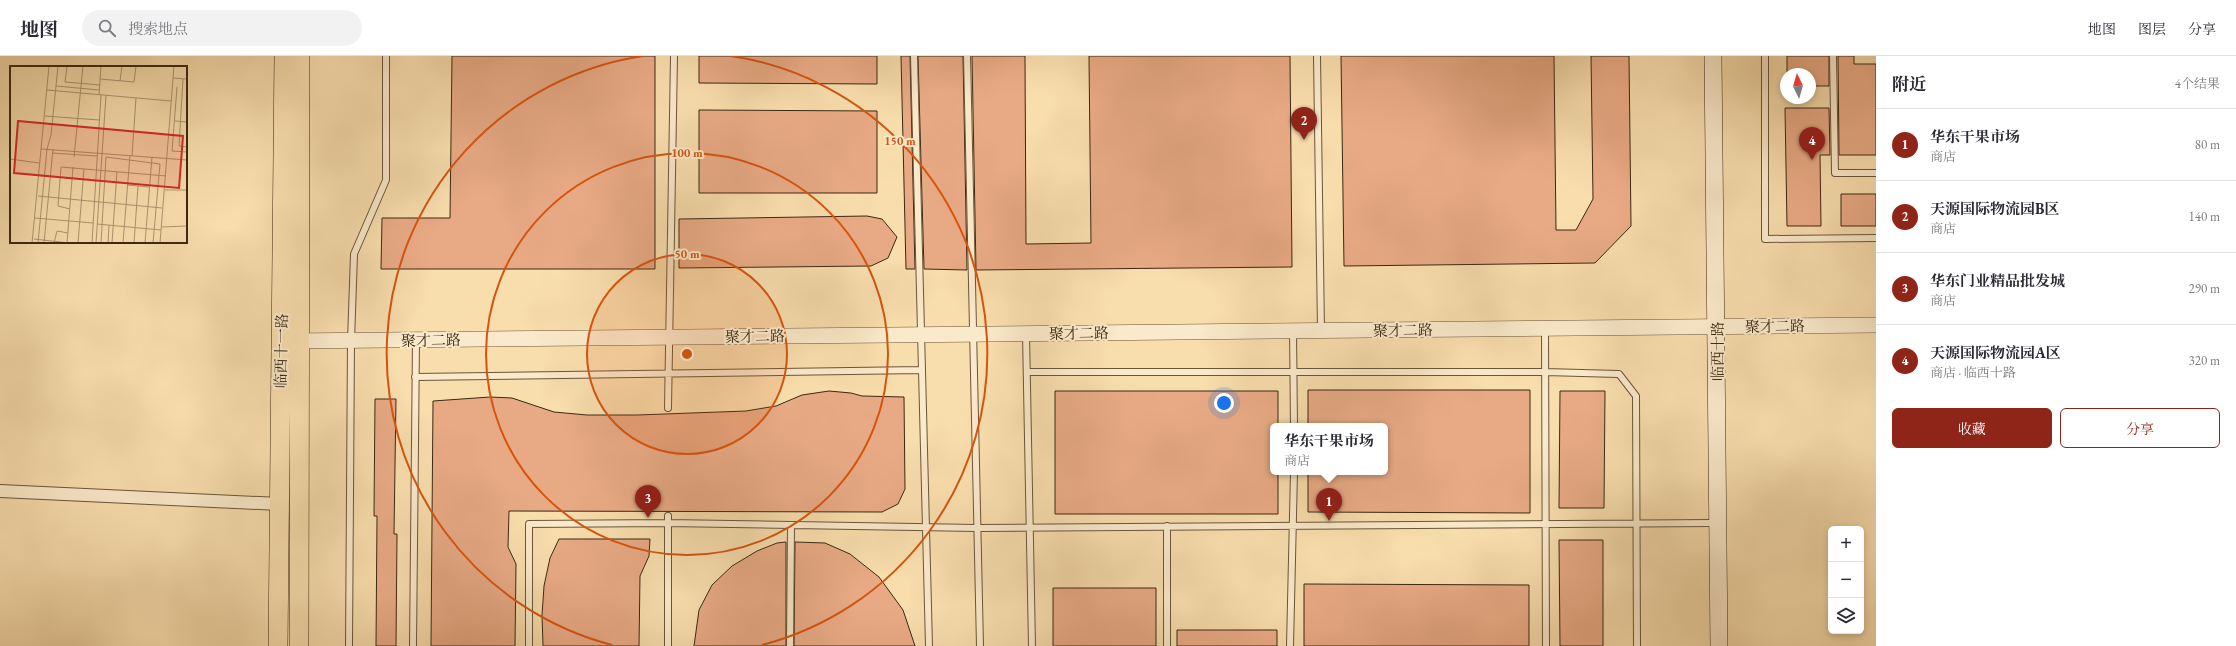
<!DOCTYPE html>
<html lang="zh">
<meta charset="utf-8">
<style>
body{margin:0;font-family:"EB Garamond","Noto Serif SC",serif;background:#f2f2f3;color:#2b2b33}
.controls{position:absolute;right:12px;bottom:12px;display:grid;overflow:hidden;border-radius:6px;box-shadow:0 2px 6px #0003}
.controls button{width:36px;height:36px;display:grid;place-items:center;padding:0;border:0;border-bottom:1px solid #e1e1e2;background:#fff;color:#2b2b33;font:20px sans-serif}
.compass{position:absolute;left:1780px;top:12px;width:36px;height:36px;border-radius:50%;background:#fff;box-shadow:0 2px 6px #0003;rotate:355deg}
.you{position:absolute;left:1224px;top:347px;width:14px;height:14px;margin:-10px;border:3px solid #fff;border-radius:50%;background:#1a73e8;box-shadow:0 0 0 6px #1a73e833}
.badge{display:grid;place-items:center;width:26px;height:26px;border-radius:50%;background:#8f2418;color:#fff;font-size:13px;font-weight:700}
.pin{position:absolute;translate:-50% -33px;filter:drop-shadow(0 1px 2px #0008)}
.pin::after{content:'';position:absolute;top:21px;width:14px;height:12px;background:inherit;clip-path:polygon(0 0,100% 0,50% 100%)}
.popup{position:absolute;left:1270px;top:367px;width:118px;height:52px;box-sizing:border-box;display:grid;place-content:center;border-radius:6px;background:#fff;filter:drop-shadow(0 1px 3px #0005);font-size:13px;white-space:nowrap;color:#7c7c81}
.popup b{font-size:15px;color:#2b2b33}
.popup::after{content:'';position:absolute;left:50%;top:100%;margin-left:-8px;border:8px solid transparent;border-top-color:#fff}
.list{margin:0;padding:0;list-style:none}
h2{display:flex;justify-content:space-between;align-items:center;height:52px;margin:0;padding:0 16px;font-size:17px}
h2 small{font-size:13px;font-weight:400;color:#7c7c81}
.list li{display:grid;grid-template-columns:26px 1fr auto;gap:12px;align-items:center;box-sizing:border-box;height:72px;padding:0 16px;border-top:1px solid #e1e1e2}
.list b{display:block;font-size:15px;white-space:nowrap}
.list p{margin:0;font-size:13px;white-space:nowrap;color:#7c7c81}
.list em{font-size:13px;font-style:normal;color:#7c7c81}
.actions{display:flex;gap:8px;padding:12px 16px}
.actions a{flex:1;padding:9px 0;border:1px solid #8f2418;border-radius:6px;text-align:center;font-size:14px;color:#8f2418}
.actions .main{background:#8f2418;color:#fff}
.icon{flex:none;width:22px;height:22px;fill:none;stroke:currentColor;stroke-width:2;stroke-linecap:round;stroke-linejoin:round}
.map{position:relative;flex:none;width:1876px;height:590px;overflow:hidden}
header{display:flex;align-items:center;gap:24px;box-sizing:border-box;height:56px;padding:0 20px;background:#fff;border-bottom:1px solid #e1e1e2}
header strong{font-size:19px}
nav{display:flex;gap:22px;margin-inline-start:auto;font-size:14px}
.search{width:280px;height:36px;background:#f2f2f3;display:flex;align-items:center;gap:10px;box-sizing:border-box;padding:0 14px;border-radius:22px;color:#7c7c81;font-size:15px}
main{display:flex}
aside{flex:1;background:#fff}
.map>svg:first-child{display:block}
.building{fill:#e8aa85;stroke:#3b2813}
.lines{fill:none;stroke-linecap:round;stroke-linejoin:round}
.service-casing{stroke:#6a553a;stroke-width:8}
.minor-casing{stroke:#6a553a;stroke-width:14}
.tertiary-casing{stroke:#6a553a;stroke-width:16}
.secondary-casing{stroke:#3b2813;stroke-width:18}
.primary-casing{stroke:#3b2813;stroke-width:20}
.service{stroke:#fae9ca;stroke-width:6}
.minor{stroke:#fae9ca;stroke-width:12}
.tertiary{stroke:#fae9ca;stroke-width:15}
.secondary{stroke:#fae9ca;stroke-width:17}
.primary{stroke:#f8ddad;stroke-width:19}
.ring{fill:none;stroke:#d7540d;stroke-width:2}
.labels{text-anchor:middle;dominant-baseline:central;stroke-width:4;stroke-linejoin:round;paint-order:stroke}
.street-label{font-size:15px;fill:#3b2813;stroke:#fae9ca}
.inset-road{fill:none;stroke:#ac956f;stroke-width:1}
.view{fill:#d62828;fill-opacity:0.15;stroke:#d62828;stroke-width:2}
.inset-edge{fill:none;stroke:#3b2813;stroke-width:2}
.centre{fill:#d7540d;stroke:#fae9ca;stroke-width:2}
.ring-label{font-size:12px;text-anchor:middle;font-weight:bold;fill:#d7540d;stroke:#fae9ca;stroke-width:4;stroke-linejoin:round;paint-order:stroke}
</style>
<header>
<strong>地图</strong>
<div class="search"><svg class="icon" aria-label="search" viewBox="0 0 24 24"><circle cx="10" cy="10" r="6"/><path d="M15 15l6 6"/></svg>搜索地点</div>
<nav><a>地图</a><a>图层</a><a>分享</a></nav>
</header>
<main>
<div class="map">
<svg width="1876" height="590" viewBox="0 0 1876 590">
<rect width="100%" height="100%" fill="#f8ddad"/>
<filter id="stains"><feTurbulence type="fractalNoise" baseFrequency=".005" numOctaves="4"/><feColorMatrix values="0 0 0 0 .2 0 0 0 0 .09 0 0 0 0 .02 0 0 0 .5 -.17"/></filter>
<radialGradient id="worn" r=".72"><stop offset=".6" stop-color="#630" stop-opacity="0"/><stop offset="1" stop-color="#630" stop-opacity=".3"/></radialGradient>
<path class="building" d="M452,0H655V213H381L382,162H450Z
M699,0H877V28L699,27Z
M901,0H910L915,213H906Z
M918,0H963L967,214L924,213Z
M972,0H1025L1026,188L1091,187L1089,0H1290L1292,211L976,214Z
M1341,0H1554L1556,174H1576L1593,143L1591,0H1629L1631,170L1595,207L1344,210Z
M1787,0H1829V30H1810V18H1787Z
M1838,0H1854V8H1876V99H1839Z
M1785,52H1829L1830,99H1820L1821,170H1787Z
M699,54L877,55V137H699Z
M1841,138H1876V170H1841Z
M867,160L882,163L897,181L888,202L871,210L679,212V163Z
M1308,334H1530V457L1308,456V416H1385V370H1308Z
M829,335L851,337L862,340L904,341L905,433L898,448L882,456L509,455L508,491L516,508L515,590H431L433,345L490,341L512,342L554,356L587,359H637L746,355L776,350L802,339Z
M1055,335H1278V370H1273V416H1278V458H1055Z
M1560,335H1605L1604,452H1559Z
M375,343H396L394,478H397L396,590H376L377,460H374Z
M559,483H650L649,500L640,520L639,590H543L542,559L544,530L550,502Z
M1559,484H1603V590H1560Z
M786,486V590H694L699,554L712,529L732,510L757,495L777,487Z
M795,486L825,487L850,498L879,521L903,554L915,590H794Z
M1304,528L1529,529V590H1304Z
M1053,532H1156V590H1053Z
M1177,574H1277V590H1177Z"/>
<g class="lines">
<defs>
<path id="service" d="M914,0L929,590
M967,0L980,590
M1317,0L1321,274
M1765,0V183L1876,182
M1833,0L1835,117H1876
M1545,272L1546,590
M1293,275L1294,370
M1026,278L1032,590
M1027,316H1545L1619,318L1636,340L1637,590
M415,321L921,314
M668,352L674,0
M668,460V590
M1167,470V590
M349,590L351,285L354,198L386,124V0
M413,590L416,284
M529,590V468L668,467L977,472L1716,467
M790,590L791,469
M1290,590L1294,416"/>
<path id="minor" d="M0,435L280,448"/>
<path id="tertiary" d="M289,285L1876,269"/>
<path id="secondary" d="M1713,0L1719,590"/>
<path id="primary" d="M278,590L284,0
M299,590L300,0"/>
</defs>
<use href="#service" class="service-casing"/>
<use href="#minor" class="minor-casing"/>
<use href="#tertiary" class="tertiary-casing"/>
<use href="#secondary" class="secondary-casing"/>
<use href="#primary" class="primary-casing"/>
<use href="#service" class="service"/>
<use href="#minor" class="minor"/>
<use href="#tertiary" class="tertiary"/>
<use href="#secondary" class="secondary"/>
<use href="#primary" class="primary"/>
</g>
<circle cx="687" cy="298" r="100" fill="#d7540d" fill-opacity=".12"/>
<g class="ring">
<circle cx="687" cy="298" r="100"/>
<circle cx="687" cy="298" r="201"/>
<path d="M612 589A301 301 0 0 1 643 0M731 0A301 301 0 0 1 762 589"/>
</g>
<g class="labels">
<g class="street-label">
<text transform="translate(1775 270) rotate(-1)">聚才二路</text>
<text transform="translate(1403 274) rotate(-1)">聚才二路</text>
<text transform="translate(1079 277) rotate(-1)">聚才二路</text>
<text transform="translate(755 280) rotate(-1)">聚才二路</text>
<text transform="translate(431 284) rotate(-1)">聚才二路</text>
<text transform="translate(281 295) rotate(-89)">临西十一路</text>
<text transform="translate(1717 295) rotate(-90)">临西十路</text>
</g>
</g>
<g transform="translate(10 10)">
<rect width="177" height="177" fill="#f8ddad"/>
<path class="inset-road" d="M48,0L46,20L89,24M57,0L55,16L90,19M163,12L177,13M90,13L124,16L126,0M173,13L169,80L177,81M110,15L112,0M167,21L162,85L177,86M37,24L161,35M89,29L91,0M35,50L89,54M165,55L177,56M31,83L177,94M42,87L87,90M122,90L126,32M64,91L73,0M96,91L150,98L143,177M0,93L29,97M117,119L139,121M155,124H177M28,130L152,142M60,143L48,140L51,101L156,110M25,152L83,157M87,158L151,164M152,161L177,160M24,173L59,177M22,177L39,0M28,177L37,83L41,69L46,20M34,177L43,83M44,177L47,165L58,167M57,177L63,101M68,177L74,103M82,177L91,29M86,177L96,29M91,177L96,91M98,177L99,159M102,177L107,106M113,177L120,89M124,177L128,120M135,177L142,91M150,177L164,0"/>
<path class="view" d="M8,55L173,70L169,122L4,107Z"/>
<rect width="177" height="177" class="inset-edge"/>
</g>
<circle cx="687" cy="298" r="6" class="centre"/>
<g class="ring-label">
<text x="900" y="89">150 m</text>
<text x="687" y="101">100 m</text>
<text x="687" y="202">50 m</text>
</g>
<rect width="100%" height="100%" filter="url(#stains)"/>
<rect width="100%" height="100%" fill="url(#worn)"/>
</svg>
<div class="controls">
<button>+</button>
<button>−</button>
<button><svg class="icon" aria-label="layers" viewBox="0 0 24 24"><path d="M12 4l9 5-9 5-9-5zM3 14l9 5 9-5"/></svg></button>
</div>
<svg class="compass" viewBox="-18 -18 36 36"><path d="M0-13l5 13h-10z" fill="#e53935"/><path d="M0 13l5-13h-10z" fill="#7c7c81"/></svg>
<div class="you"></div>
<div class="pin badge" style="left:1329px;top:465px">1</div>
<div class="popup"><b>华东干果市场</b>商店</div>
<div class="pin badge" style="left:1304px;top:84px">2</div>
<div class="pin badge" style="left:648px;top:462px">3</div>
<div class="pin badge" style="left:1812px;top:104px">4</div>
</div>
<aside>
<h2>附近<small>4个结果</small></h2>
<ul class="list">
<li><span class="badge">1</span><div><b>华东干果市场</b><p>商店</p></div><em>80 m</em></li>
<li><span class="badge">2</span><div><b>天源国际物流园B区</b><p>商店</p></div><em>140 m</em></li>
<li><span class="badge">3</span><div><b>华东门业精品批发城</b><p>商店</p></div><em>290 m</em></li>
<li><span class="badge">4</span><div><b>天源国际物流园A区</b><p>商店 · 临西十路</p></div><em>320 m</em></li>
</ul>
<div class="actions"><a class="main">收藏</a><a>分享</a></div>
</aside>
</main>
